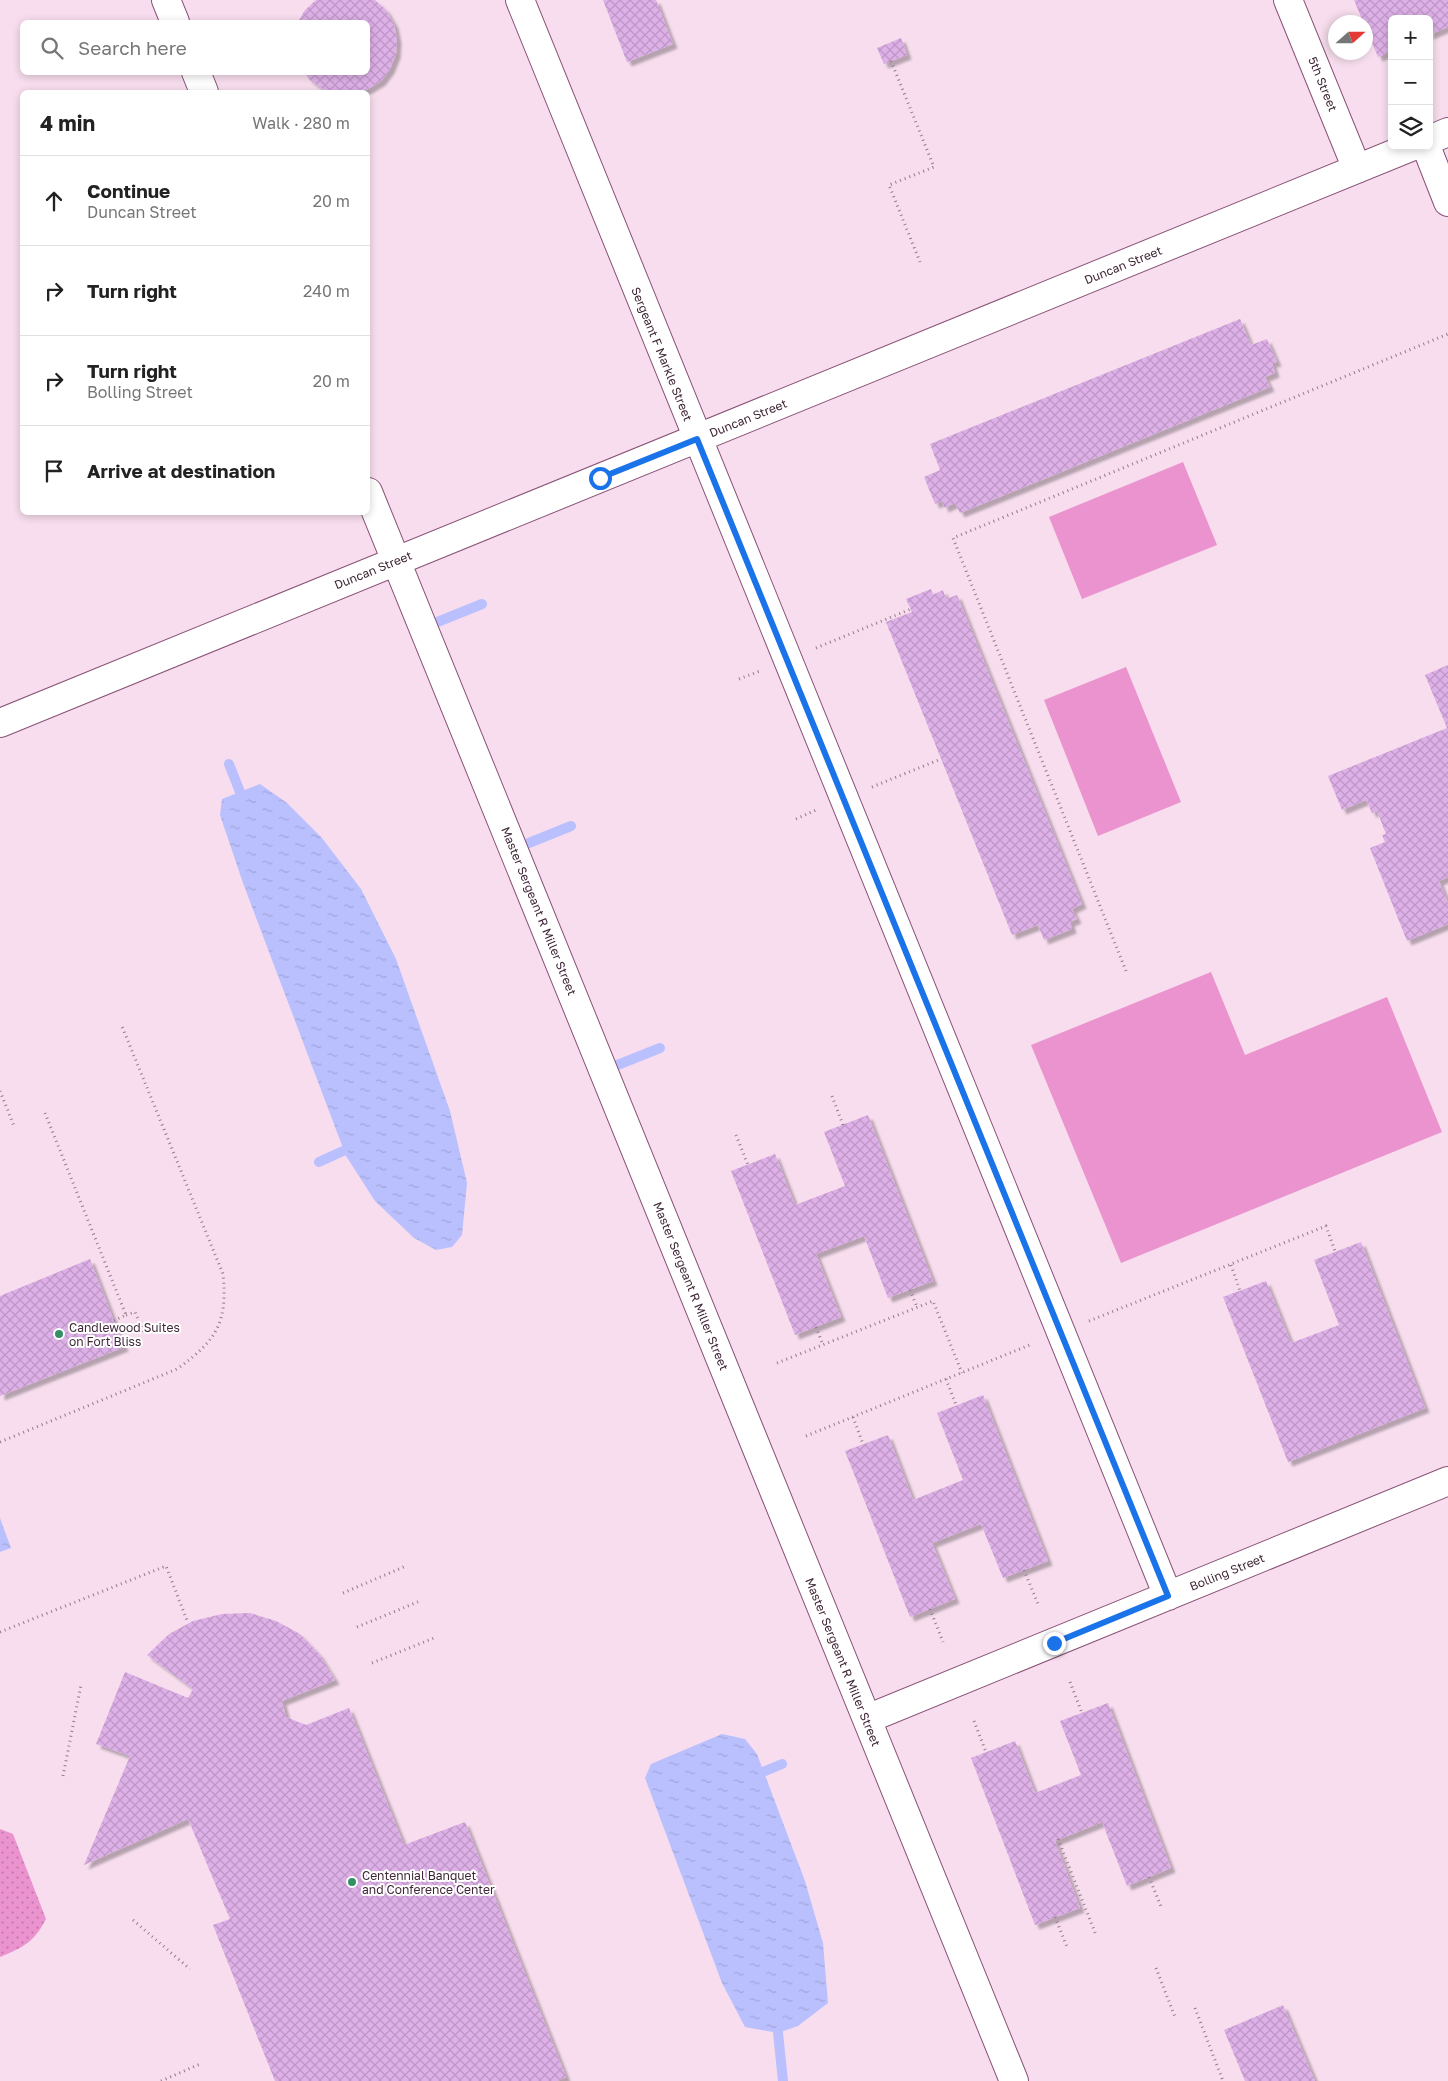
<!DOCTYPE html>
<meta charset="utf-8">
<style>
body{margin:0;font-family:"Golos Text",sans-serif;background:#f6f6f6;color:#222}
.controls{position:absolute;right:15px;top:15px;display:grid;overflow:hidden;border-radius:8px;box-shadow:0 2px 8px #0003}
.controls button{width:45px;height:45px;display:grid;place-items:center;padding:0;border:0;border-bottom:1px solid #e0e0e0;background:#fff;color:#222;font:25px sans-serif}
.compass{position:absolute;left:1328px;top:15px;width:45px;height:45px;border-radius:50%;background:#fff;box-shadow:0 2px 8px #0003;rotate:69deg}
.stop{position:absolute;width:15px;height:15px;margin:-11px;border:4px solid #1a73e8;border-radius:50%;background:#fff}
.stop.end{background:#1a73e8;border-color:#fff;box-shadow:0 1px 5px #0008}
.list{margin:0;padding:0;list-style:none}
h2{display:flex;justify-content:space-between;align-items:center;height:65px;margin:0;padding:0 20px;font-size:21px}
h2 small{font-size:16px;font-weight:400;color:#767676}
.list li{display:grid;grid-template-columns:32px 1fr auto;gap:15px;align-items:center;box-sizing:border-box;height:90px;padding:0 20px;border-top:1px solid #e0e0e0}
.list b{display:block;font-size:19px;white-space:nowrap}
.list p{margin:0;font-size:16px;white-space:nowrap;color:#767676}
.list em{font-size:16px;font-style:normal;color:#767676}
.icon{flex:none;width:28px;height:28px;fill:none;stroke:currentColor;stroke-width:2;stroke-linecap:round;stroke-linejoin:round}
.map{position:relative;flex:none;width:1448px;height:2081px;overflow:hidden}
.search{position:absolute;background:#fff;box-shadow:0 2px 8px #0003;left:20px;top:20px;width:350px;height:55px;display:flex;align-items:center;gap:12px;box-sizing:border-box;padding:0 18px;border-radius:8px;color:#767676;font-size:19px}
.panel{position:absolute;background:#fff;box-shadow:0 2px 8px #0003;left:20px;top:90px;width:350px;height:425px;border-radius:8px}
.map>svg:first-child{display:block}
.grass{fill:url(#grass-dots)}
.pitch{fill:#eb93ce}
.water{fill:url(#water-ripples)}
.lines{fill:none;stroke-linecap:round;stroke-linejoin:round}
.stream{stroke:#bac0fe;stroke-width:10}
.building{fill:url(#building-cross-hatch);filter:url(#shadow)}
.minor-casing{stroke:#895277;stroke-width:30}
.path{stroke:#957b8b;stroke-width:3;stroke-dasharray:1 4;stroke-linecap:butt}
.minor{stroke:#fff;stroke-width:28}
.route{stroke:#1a73e8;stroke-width:6}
.poi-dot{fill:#348f66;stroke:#fff;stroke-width:2}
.labels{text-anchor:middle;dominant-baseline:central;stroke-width:4;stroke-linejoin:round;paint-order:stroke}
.street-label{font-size:12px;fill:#3f2636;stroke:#fff}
.poi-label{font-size:12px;fill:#3f2636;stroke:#fff;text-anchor:start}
</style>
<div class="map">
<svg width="1448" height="2081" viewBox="0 0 1448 2081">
<defs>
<pattern id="grass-dots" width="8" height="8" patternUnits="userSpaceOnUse" patternTransform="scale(1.25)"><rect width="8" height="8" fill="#eb93ce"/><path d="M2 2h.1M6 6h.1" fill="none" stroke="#c078a8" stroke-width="1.8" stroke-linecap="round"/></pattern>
<pattern id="water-ripples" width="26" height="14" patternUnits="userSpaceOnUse" patternTransform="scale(1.25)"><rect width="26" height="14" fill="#bac0fe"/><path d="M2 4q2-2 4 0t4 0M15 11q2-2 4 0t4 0" fill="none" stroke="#a1a5da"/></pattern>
<pattern id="building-cross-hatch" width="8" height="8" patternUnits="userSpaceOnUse" patternTransform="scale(1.25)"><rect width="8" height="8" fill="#ddb0e7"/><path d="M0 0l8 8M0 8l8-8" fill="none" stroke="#bf97c7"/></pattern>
<filter id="shadow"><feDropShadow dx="4.5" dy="4.5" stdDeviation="1" flood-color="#0004"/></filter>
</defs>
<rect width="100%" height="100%" fill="#f7dded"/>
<path class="grass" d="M0,1829L13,1834L46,1919C34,1942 24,1947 0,1957Z"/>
<path class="pitch" d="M1183,462L1217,545L1082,599L1049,517Z
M1126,667L1181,802L1098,836L1044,700Z
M1211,972L1245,1055L1387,997L1442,1132L1121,1263L1031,1045Z"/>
<path class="water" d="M260,784L287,803L322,838L361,889L396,959L450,1111L467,1183L462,1235L452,1247L436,1250L414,1238L375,1201L346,1156L243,883L220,815L222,799Z
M0,1518L11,1548L0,1552Z
M722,1734L745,1739L757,1754L805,1881L823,1943L828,2003L798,2026L778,2033L745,2027L722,1983L645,1778L651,1764Z"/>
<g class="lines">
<path class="stream" d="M425,627L482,604
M229,764L240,792
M514,849L571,826
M605,1070L660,1048
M319,1162L343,1151
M763,1772L782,1764
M778,2033L783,2081"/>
</g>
<path class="building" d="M316,0H375L386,10L394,24L397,39L396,54L390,69L381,81L368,89L357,92H335L323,89L310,80L304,72H368V22H298L305,10Z
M603,0H656L673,44L627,62Z
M1354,0H1448V27L1429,35V19H1392V51L1378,57L1366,28V22H1363Z
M901,38L907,55L884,64L877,48Z
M1240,319L1251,345L1267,339L1277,362L1272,363L1275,373L1265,377L1270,387L960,513L955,503L944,508L942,501L935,504L924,477L940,470L930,444Z
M931,589L933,595L943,590L946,599L957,595L1082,904L1072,909L1077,919L1070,922L1072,929L1044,940L1038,925L1012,935L886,622L912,612L906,599Z
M1448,665V877L1439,881L1448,903V924L1407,941L1370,848L1385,842L1382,835L1386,834L1377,811L1372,813L1366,800L1342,810L1328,776L1447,728L1425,675Z
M868,1115L933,1281L888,1298L864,1236L816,1254L841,1317L795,1335L731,1171L775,1154L795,1205L845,1186L824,1132Z
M1361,1242L1425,1408L1288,1462L1223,1297L1266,1281L1291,1343L1339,1325L1314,1260Z
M90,1259L124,1347L0,1396V1296Z
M983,1395L1048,1561L1003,1578L981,1524L932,1543L955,1599L910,1617L845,1451L888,1435L913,1500L963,1480L937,1413Z
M250,1613L276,1621L300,1634L319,1654L335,1680L282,1701L286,1717L306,1725L349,1708L404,1845L465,1822L566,2077L557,2081H275L213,1925L230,1919L188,1819L84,1865L130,1756L96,1744L125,1672L188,1698L193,1689L147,1655L169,1634L193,1621L222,1614Z
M1108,1703L1171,1868L1127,1886L1102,1822L1055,1841L1080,1908L1035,1925L971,1758L1015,1741L1035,1793L1081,1775L1060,1721Z
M1283,2005L1315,2081H1245L1224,2030Z"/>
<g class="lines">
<defs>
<path id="minor" d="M166,0L175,22
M520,0L1168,1596
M1288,0L1357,169
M196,72L204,92
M1429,140L1448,132
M1426,146L1448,202
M368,492L1014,2081
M0,723L1413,146
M867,1719L1448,1481"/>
</defs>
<use href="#minor" class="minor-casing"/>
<path class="path" d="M891,61L934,167L889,185L920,262
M816,648L911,609
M739,679L760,671
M872,787L941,759
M796,819L816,810
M1126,971L953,538L1448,334
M0,1091L14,1126
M832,1096L843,1125
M45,1113L126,1315L113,1321
M736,1135L748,1165
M1231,1265L1240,1291
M910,1290L917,1307
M126,1315L135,1312L144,1333
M1089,1321L1326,1226L1335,1251
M816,1327L823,1345
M777,1363L933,1301L962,1373
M946,1379L956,1405
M853,1417L863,1444
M806,1436L1032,1344
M0,1442L177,1369C216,1341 228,1323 223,1274L121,1024
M1024,1570L1038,1604
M343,1593L406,1566
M930,1609L943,1642
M357,1627L420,1601
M0,1632L166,1566L188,1623
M372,1663L434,1638
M1070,1682L1082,1713
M974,1721L986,1752
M63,1776L81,1685
M1058,1839L1096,1935
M1149,1877L1162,1909
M1055,1917L1067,1947
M133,1920L190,1969
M1156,1968L1175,2017
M1195,2008L1223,2081
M161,2081L200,2064"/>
<use href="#minor" class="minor"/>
</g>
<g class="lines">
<path class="route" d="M600,478L697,439L1168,1596L1054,1643"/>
</g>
<g class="poi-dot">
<circle cx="59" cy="1334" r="5"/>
<circle cx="352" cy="1882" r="5"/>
</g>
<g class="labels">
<g class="street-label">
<text transform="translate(1323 84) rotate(68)">5th Street</text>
<text transform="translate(1123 265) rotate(-22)">Duncan Street</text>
<text transform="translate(662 354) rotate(68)">Sergeant F Markle Street</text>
<text transform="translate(748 418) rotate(-22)">Duncan Street</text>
<text transform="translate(373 570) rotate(-22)">Duncan Street</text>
<text transform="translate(539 911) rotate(68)">Master Sergeant R Miller Street</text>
<text transform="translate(691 1286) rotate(68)">Master Sergeant R Miller Street</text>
<text transform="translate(1227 1572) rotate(-22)">Bolling Street</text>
<text transform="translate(843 1662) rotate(68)">Master Sergeant R Miller Street</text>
</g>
<g class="poi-label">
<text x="69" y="1327">Candlewood Suites<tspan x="69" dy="14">on Fort Bliss</tspan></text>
<text x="362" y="1875">Centennial Banquet<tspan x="362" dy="14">and Conference Center</tspan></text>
</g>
</g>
</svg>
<div class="controls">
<button>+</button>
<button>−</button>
<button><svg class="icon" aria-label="layers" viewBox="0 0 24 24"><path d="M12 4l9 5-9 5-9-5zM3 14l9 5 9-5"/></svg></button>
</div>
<svg class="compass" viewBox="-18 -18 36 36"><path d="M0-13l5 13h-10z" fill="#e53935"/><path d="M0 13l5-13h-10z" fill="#767676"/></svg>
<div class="stop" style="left:600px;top:478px"></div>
<div class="stop end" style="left:1054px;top:1643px"></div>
<div class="search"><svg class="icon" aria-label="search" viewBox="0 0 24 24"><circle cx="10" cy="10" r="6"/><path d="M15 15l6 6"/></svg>Search here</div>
<section class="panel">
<h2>4 min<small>Walk · 280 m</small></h2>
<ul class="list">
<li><svg class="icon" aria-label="ahead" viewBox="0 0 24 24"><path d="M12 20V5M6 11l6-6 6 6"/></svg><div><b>Continue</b><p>Duncan Street</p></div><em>20 m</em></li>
<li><svg class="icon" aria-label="right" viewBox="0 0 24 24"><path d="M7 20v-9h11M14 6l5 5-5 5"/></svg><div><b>Turn right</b></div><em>240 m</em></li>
<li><svg class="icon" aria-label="right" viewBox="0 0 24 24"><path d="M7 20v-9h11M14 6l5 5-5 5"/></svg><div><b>Turn right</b><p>Bolling Street</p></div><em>20 m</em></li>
<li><svg class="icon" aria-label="arrive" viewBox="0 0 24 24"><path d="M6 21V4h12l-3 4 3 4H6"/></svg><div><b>Arrive at destination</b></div></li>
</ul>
</section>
</div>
